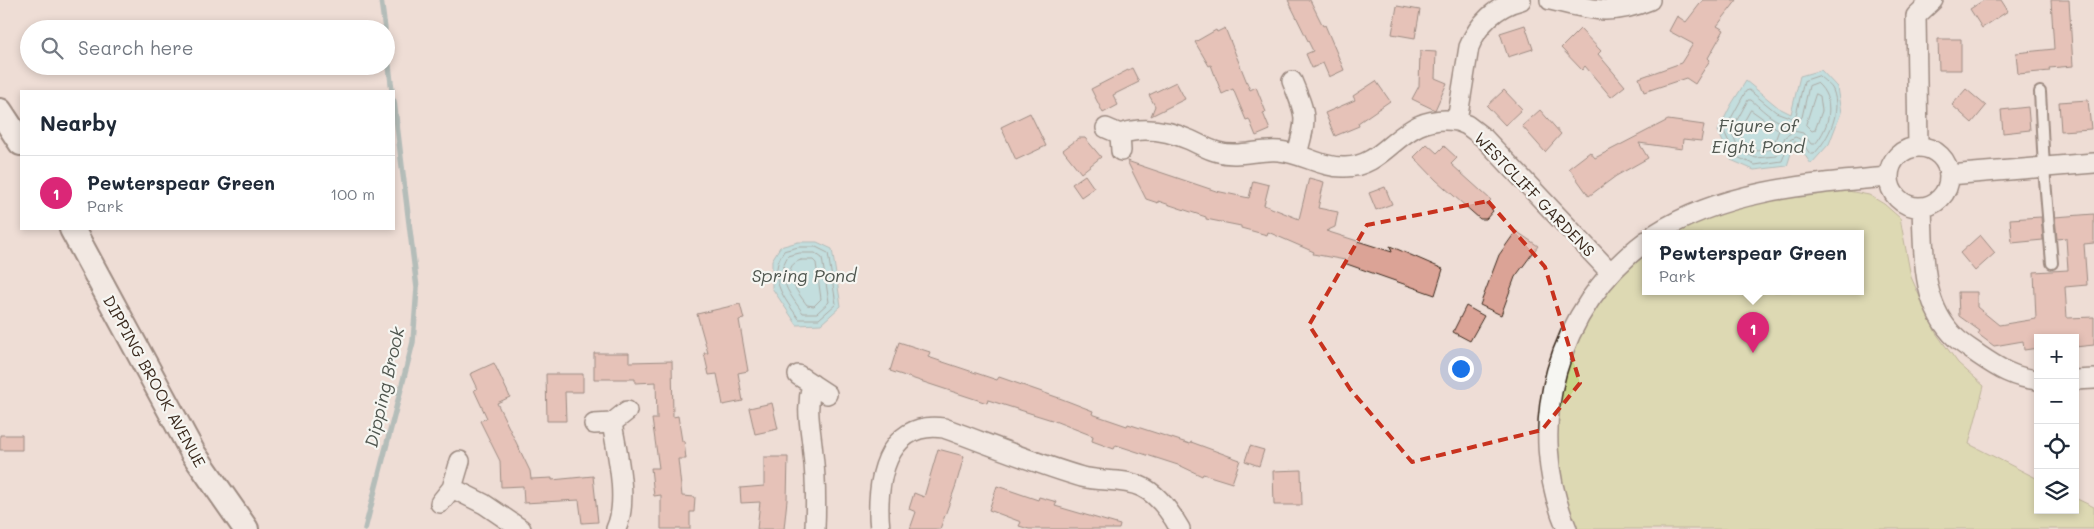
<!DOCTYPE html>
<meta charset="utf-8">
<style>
body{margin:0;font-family:Mali,sans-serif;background:#f2f2f3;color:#1f2937}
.controls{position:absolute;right:15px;bottom:15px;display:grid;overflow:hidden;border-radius:0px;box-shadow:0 2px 8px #0003}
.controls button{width:45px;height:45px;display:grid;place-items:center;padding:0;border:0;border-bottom:1px solid #e0e1e3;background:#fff;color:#1f2937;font:25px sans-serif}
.you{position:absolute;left:1460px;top:368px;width:18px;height:18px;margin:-12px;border:4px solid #fff;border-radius:50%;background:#1a73e8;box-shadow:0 0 0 8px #1a73e833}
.badge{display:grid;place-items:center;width:32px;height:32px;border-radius:50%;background:#db2777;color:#fff;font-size:16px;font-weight:700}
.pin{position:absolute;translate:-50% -41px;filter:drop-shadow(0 1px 2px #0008)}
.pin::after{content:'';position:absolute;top:26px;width:18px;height:15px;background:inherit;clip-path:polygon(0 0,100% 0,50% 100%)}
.popup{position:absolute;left:1642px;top:230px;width:222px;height:65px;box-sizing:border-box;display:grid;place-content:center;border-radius:0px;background:#fff;filter:drop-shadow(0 1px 4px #0005);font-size:16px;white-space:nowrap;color:#747a83}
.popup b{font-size:19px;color:#1f2937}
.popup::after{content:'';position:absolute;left:50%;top:100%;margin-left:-10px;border:10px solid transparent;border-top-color:#fff}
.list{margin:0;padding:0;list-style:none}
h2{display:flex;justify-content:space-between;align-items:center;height:65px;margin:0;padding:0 20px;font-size:21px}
h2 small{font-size:16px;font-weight:400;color:#747a83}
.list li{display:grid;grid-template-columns:32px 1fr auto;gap:15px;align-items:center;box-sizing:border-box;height:75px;padding:0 20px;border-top:1px solid #e0e1e3}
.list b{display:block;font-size:19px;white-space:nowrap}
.list p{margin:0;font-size:16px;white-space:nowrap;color:#747a83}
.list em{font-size:16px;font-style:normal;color:#747a83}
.icon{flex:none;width:28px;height:28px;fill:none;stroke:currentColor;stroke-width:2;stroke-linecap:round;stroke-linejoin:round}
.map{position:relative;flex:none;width:2094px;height:529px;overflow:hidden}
.search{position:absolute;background:#fff;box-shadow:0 2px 8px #0003;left:20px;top:20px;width:375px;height:55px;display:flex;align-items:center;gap:12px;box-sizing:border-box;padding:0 18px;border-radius:28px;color:#747a83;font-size:19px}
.panel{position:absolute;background:#fff;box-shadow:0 2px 8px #0003;left:20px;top:90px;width:375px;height:140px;border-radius:0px}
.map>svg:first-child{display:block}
.green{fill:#c8d589;stroke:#828054}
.water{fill:#8edfe8;stroke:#6d9797}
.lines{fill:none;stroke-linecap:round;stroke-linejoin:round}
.shore{stroke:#5c726f;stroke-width:1}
.stream{stroke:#6d9797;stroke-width:5.5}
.building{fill:#dba396;stroke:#3b2a1e}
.service-casing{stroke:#3b2a1e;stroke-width:14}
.minor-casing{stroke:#3b2a1e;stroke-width:22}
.tertiary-casing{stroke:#3b2a1e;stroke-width:28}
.service{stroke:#f6f6f2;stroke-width:10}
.minor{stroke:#f6f6f2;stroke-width:19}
.tertiary{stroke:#f6f6f2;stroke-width:24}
.marked{fill:none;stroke:#c8321e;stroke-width:4;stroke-dasharray:10 6;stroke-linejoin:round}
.labels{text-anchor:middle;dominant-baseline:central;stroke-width:4.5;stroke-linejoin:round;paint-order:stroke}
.street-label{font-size:16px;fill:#3b2a1e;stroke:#f6f6f2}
.water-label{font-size:18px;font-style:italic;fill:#505750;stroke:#f6f6f2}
</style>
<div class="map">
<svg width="2094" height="529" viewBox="0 0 2094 529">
<rect width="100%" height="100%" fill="#eeddd6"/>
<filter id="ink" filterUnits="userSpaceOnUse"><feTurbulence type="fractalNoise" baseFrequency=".02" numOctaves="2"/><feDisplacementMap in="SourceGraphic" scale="10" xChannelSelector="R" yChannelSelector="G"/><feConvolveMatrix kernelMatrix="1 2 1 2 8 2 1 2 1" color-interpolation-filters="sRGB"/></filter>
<g filter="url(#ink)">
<path class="green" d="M1817,185L1869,195L1884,204L1900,218L1911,277L1936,333L1958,363L1984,386L1969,444L2038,479V510H2075V498L2094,507V529H1566L1546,409L1559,343L1596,277L1610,259L1645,239L1646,292H1860V234H1653L1673,223Z"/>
<path class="water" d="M1821,70L1837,87L1841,113L1829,144L1811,164L1795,141L1787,166L1754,170L1731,160L1718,131L1731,105L1746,81L1779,108L1791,114L1800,76Z
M798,242H817L832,249L841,306L821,324L797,325L772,288V260L780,247Z"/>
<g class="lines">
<path class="shore" d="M1819,76C1823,80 1831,85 1833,90C1842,112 1829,138 1814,154H1810L1800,139L1795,137L1790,140L1782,161L1755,165L1735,156L1724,131L1746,91L1749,90L1776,112L1792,118L1796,115L1804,81Z
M1817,83C1836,99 1830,127 1815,144H1811L1803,133L1794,131L1785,137L1777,156L1756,158L1740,151L1731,131L1748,100H1751C1762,109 1777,126 1793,124L1802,117L1809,86Z
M1816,94L1820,96L1822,111L1815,130L1812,131L1806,125Z
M1751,110L1779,130L1772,149L1757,151L1745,145L1739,131Z
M799,247H816L828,253L836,304L819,319H799C784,298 766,277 784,251Z
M800,253H815L822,258L829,302L817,313H803C791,296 774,276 788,256Z
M801,260H813L816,263L821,299L814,306L807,305C798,293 777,267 801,260Z"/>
<path class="stream" d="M381,0L385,29
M386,41L392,91
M365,529L413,342L417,288L394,101"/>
</g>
<path class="building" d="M1288,0H1310L1323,26L1325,25L1344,70L1329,77L1323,63L1312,68L1306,54L1313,51Z
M1703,0H1737L1717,26L1724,30L1708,58L1710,60L1695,84L1686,78L1644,92L1639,78L1681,63L1693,44L1669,31L1677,16L1686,22Z
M1984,0H2001L2008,11L1982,28L1970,9Z
M2051,0H2069L2073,66L2049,68L2050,71L2018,74L2016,53L2054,49Z
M1397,6L1420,10L1415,38L1392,34Z
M1525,25L1533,49L1508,57L1500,33Z
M1225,28L1250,90L1256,87L1266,112L1263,113L1270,130L1256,136L1249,119L1246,120L1233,89L1222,94L1211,65L1209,66L1195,42L1216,30L1217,32Z
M1580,29L1601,51L1598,54L1625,86L1611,97L1585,66L1582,70L1561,48Z
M1938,39H1961V70H1939Z
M1420,51L1436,52L1435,78L1447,83L1435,110L1412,99L1419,86Z
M1132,68L1139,82L1113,95L1118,105L1103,113L1091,89Z
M1376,81L1390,101L1358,123L1359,126L1335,136L1325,113L1355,100L1353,96Z
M1176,82L1185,99L1151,116L1155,106L1149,95Z
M1966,89L1986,106L1972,123L1952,105Z
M1504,90L1522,109L1505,125L1487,106Z
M2088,100L2091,129L2061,131L2059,102Z
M2028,107L2030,130L2003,133L2001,110Z
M1540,110L1561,134L1545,152L1522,126Z
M1030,113L1046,146L1016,160L1001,127Z
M1668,120L1704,125L1701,141L1683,139L1682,149L1639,143L1648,158L1616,176L1589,196L1569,168L1590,152L1595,158Z
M1079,138H1085L1101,157L1081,173L1063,150Z
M1427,144L1437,153L1444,146L1457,158L1451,164L1491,200L1487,204L1493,211L1486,219H1480L1436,180L1414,157Z
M1127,161L1216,191L1249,198L1253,181L1269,185L1264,205L1299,219L1309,178L1324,182L1318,208L1338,212L1335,227L1326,231L1392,252L1390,246L1443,269L1435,295L1344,263L1345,260L1313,254L1314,252L1268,232L1267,235L1241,228V226L1206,219V217L1158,201V203L1146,199Z
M1085,175L1094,188L1081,197L1072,184Z
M1385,187L1392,204L1376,210L1369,193Z
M2094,214V243L2084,244L2087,285L2065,287L2067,318L2094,317V345L2075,347V338H2038V348L2024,350L2023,341L1994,346L1978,334L1980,331L1959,316L1958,292H1977V307L1999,325L2036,319L2034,272L2068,270L2066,238L2057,239L2055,217Z
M2041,217L2043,240L2012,243L2010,219Z
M1516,231L1538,246L1515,277L1501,315L1480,305L1499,255Z
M1980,235L1995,253L1975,271L1960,253Z
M740,304L744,319L739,320L748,371L738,373L743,401L723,405L717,374L709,375L704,353H708L697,314Z
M1466,306L1484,316L1470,341L1453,332Z
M899,342L930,352L928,357L997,380L999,377L1062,399L1093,411L1092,414L1127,426L1128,424L1190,444L1191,442L1240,460L1232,483L1203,474L1202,476L1181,466L1116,445L1114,449L1092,441L1093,436L1052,420L988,400L987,403L890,371Z
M594,353H629V362L672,361L673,417L678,416L682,441H684L686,459H678L682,496L695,497L694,512H690V529H661V495L654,496L651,468H659L652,419H657L656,382L635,383V379H594Z
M494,363L510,397L497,403L530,471L531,479L552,478V480L593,476L598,522L582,523L579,500L524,503L523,486L501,487L500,461L480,421L487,418L474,390L477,389L470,374Z
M546,374H583V392H565L566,421H547Z
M772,403L778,429L755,434L749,408Z
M0,435H22V450H0Z
M1250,446L1264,450L1259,466L1245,461Z
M938,449L964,456L956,485L940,529H910L916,512L909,509L914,493L924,497Z
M764,457H788L787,500L784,529H757L760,502L741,503L740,488L764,486Z
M1301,470L1302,505H1274L1273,471Z
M997,486L1038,500L1039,497L1057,502L1055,506L1120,525L1119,529H1029L1019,526L1021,522L989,510Z"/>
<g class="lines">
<defs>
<path id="service" d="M2040,92L2044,168L2052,263"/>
<path id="minor" d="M1521,0C1496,6 1478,24 1469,47L1457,121L1467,125L1484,138L1610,272
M1550,0C1590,9 1609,17 1650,0
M1292,81C1307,117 1307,117 1297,154
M1106,128L1120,134L1121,151
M1120,134C1144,126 1167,130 1190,140C1199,144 1208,150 1218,152C1238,158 1258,149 1279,151C1302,153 1322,168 1345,167C1389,167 1400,112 1457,121
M1918,147L1916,16L1933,0
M1889 177a30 30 0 1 1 60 0a30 30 0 1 1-60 0Z
M1949,175L2094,163
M1922,207C1924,252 1920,305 1957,339C1964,345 1972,350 1979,355C1998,368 2014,378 2038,380
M1655,234C1724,190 1810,184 1889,177
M798,375L827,394
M2075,380L2094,379
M812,384C805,411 811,428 813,454C816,479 816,504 815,529
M612,423C617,453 629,501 616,529
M594,424L612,423L627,411
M452,488L484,504L521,529
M440,503L452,488L460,461
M880,529C875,485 885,419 944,428C988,444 1037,464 1082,477C1101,482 1123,478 1142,487C1159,495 1171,513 1180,529
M1567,529C1523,426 1557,308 1646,241"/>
<path id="tertiary" d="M0,111L21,143
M72,229L193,453L246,529"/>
</defs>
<use href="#service" class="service-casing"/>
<use href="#minor" class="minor-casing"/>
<use href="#tertiary" class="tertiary-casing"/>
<use href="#service" class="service"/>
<use href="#minor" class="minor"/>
<use href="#tertiary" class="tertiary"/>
</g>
</g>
<path d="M0 0H2094V529H0ZM1488,201L1545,267L1580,383L1542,430L1412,462L1350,389L1309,325L1367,225Z" fill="#eeddd6" fill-opacity=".55" fill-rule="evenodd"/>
<path class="marked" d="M1488,201L1545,267L1580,383L1542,430L1412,462L1350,389L1309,325L1367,225Z"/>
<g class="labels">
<g class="street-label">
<text transform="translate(1535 194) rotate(46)">WESTCLIFF GARDENS</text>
<text transform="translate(155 381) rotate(61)">DIPPING BROOK AVENUE</text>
</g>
<g class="water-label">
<text x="1758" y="125">Figure of<tspan x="1758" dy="21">Eight Pond</tspan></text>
<text x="804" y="275">Spring Pond</text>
<text transform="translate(384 387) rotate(-77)">Dipping Brook</text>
</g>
</g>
</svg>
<div class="controls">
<button>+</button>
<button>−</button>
<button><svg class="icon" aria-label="locate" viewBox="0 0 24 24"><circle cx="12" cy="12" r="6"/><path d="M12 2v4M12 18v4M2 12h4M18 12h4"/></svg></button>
<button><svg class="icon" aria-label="layers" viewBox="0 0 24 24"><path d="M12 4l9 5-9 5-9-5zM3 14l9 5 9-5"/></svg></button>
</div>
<div class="you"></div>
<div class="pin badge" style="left:1753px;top:353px">1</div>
<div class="popup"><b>Pewterspear Green</b>Park</div>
<div class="search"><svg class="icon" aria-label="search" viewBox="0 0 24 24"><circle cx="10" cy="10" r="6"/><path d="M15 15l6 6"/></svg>Search here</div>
<section class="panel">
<h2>Nearby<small></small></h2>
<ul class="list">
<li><span class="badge">1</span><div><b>Pewterspear Green</b><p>Park</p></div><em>100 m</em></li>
</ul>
</section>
</div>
